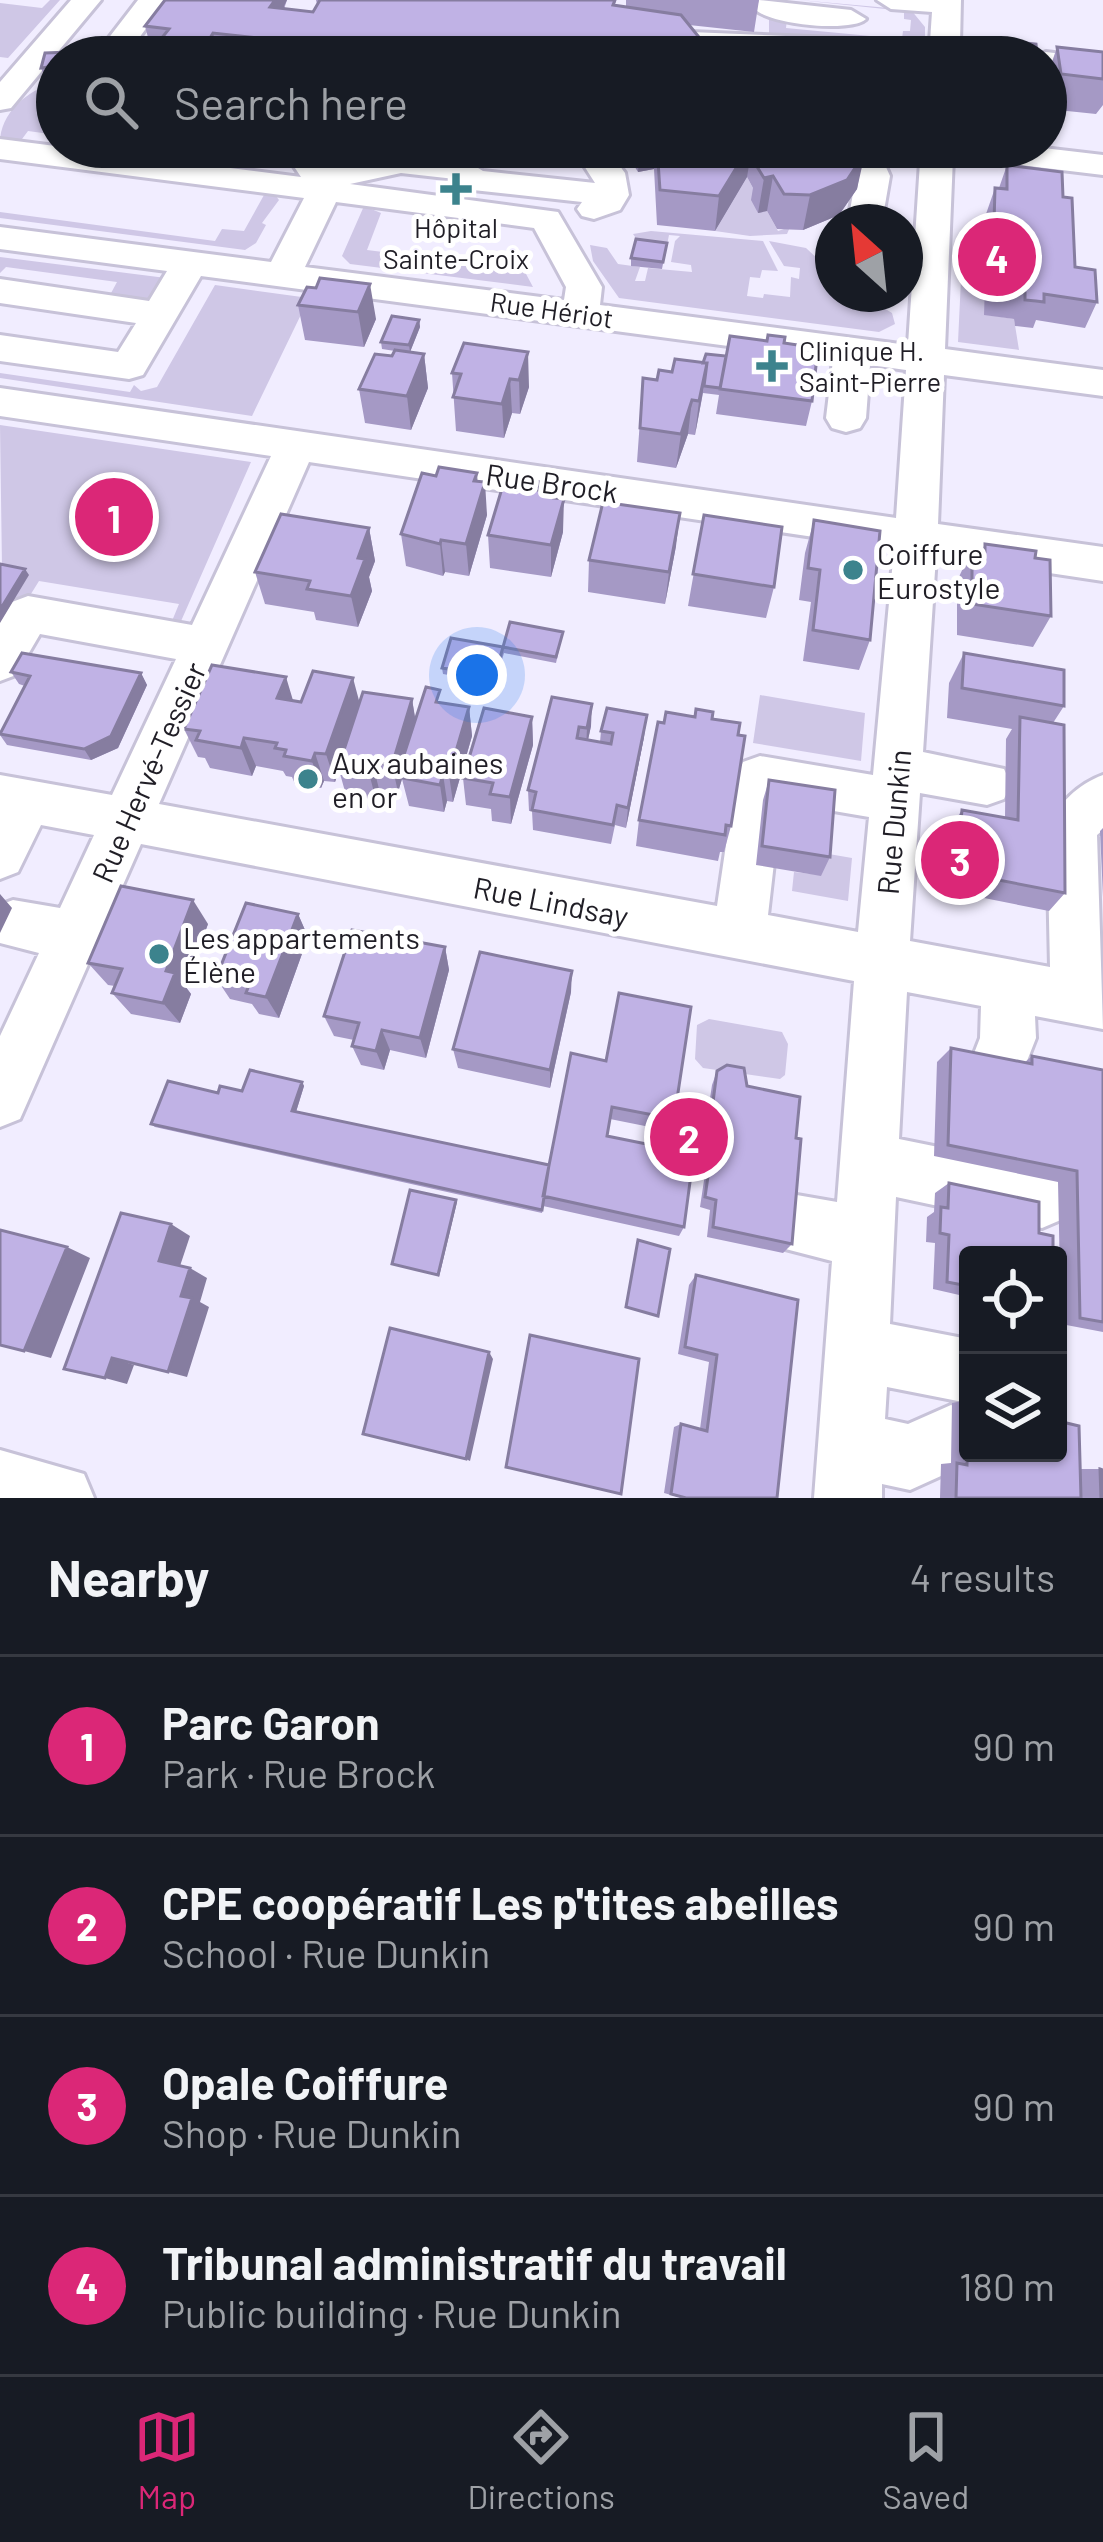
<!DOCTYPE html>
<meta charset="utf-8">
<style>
body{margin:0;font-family:Barlow,sans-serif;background:#20242c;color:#f1f3f6}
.controls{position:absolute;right:36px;bottom:36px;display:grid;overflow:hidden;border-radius:12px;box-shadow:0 3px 9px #0004}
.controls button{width:108px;height:108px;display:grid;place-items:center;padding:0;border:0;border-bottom:3px solid #363941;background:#171b24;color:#f1f3f6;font:60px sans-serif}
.compass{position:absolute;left:815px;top:204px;width:108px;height:108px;border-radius:50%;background:#171b24;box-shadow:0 3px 9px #0004;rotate:333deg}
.you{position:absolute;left:477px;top:675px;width:42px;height:42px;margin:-30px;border:9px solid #fff;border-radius:50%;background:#1a73e8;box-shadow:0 0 0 18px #1a73e833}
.badge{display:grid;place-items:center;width:78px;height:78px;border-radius:50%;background:#db2777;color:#fff;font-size:39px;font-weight:700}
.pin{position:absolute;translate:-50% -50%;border:6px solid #fff;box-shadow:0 3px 12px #0006}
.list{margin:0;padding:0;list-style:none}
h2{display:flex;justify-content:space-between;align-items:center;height:156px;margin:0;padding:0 48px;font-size:51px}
h2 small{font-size:39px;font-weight:400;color:#9ea1a6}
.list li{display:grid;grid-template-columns:78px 1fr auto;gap:36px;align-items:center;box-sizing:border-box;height:180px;padding:0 48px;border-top:3px solid #363941}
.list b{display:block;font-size:45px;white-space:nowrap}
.list p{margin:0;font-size:39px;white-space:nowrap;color:#9ea1a6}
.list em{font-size:39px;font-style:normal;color:#9ea1a6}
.icon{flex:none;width:66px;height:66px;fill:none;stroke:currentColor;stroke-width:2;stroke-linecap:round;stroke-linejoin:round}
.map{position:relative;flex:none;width:1103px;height:1498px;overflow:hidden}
.search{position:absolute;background:#171b24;box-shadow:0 3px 9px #0004;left:36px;right:36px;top:36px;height:132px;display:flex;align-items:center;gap:30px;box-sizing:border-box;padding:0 42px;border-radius:66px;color:#9ea1a6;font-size:45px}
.sheet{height:876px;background:#171b24}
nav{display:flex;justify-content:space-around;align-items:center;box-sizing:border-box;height:168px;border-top:3px solid #363941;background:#171b24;font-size:33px;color:#9ea1a6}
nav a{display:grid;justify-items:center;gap:6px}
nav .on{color:#db2777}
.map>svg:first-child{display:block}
.green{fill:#cfc7e6}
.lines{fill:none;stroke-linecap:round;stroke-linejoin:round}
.minor-casing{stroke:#c7c2d8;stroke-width:6}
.minor{fill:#fff;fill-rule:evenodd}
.wall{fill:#a599c5}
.shaded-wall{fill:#867da0}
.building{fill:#c0b2e5;stroke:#867da0;stroke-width:3}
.poi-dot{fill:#3c838d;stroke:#fff;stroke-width:4.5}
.labels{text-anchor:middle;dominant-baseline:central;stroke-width:10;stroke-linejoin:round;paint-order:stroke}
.far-poi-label{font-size:27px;fill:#201e26;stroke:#fff}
.far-street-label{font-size:27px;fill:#201e26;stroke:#fff}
.street-label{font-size:30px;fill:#201e26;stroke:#fff}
.poi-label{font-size:30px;fill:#201e26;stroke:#fff;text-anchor:start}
</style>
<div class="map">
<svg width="1103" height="1498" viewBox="0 0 1103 1498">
<rect width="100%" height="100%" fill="#f1edff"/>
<path class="green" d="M50,0H60L8,58L0,57V3L42,8Z
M799,0L911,10L925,27V38L907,44L769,35V17L787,19L786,28L902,39L903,31H910L911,20L904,19V11Z
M55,83L57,135L28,131L19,143H0C0,113 27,90 55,83Z
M747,177L759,199L758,212L767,211L778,231L790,227L787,234L750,236L715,231Z
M245,187L272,191L279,200L262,223L266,225L256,243L245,250L0,218V212L215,241L222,229L244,231L264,195L243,192Z
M364,206L381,213L367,250L487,265L500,255L517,257L533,287L350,264L342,256Z
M651,231L763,241L778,271L762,270L760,278L750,277L747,296L763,298L764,294L790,297L791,277L799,279L800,268L784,266L769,241L806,248L833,273V294H861L892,313L895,324L879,332L619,298L593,261L590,245L607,248L618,264L640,267L635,281H645L648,268L692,272L691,265L671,262L675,241L680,236L669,235L666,250L642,247L633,234Z
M0,257L166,278L152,301L110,295L117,282L6,267L0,273Z
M962,258L985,263L984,314L1014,319L1019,350L958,342Z
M215,285L309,298L252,416L0,378V373L130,392L134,385L141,391L157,387Z
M0,425L251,462L178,628L172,621L179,604L39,581L3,639Z
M760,695L865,713L861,761L753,743Z
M823,853L852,858L848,901L792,891L794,872L821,875Z
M709,1019L782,1032L788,1044L785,1075L780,1079L703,1068L695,1059L697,1025Z"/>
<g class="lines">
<defs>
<path id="minor" d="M71,0H101L11,108L0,110V82Z
M138,0H167L125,57H94Z
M759,0L851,10L866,19C851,33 771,24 756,10Z
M877,0H961L960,44L1008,48L1023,57C969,57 649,65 626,39L641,30L930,42L932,12L891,9Z
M1046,52L1103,59V77L1046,70V57H1034Z
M0,139L301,177L281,147H313L322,161L354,163L401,153L465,160L483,171L595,183L572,147H606L625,173L629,195L620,210L594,219L582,216L577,209L582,202L473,190L461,187L455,179L401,173L350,184L558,212L602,287L600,305L908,345L921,147H1035L1103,155V175L953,157L945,349L1103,370V396L944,375L938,524L1103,547V581L936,556L923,752L1004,769L1011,784L1004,799L987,805L920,793L910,941L1050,967L1047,828C1058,804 1078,784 1103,775V830L1097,835L1103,1029L1035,1016L1036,1038L1014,1094L994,1102L974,1094L966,1074L980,1038L981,1006L907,992L899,1139L1042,1168L1063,1177L1072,1198L1063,1219L1042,1228L896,1197L890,1324L968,1339V1403L887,1387L885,1419L908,1424L951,1405L968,1412V1453H978L974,1461L910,1490L882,1484V1498H814L832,1261L770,1245L761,1224L770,1203L791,1194L837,1202L854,981L141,844L20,1119L0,1127V1036L39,953L0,943V905L13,900L60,908L94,835L41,825L18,872L0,879V775L112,795L176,659L40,634L16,675L0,681V622L12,602L28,596L192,625L271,456L0,416V388L896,518L906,370L870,365L866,418L860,428L846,432L832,428L826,418L833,360L201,276L143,375L129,379L0,361V335L118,352L136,323L0,303V279L149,301L167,271L0,249V227L271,262L304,198L0,159ZM336,202L534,228L566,287L564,300L305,267ZM309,462L894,549L873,775L760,756L743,762L736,777L717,906L159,804ZM781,802L869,817L858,932L768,915Z
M845,147H877L890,176L882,222H848L856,176Z
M0,1450L84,1474L94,1498H0Z"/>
</defs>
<use href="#minor" class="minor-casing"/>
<use href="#minor" class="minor"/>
</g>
<path class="wall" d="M165,0H287L284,9L313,12L317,4L316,0H616L615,5L626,7V0H759L754,32L689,25L715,57H57L56,122L44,87L46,80L41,68L45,53L151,49L145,26Z
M1057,47L1103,52V105L1096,114L1048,109L1046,80Z
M630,147H864L857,189L839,215L803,230L777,229L767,211L758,213L751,200L753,188L747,177L715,231L657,225L654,169L638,172L633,164L634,150Z
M1007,165L1063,197L1075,267L1097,302L1085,328L1036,320L1033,328L1015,326L1014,319L984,315L985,263L974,261V247L983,221H986V214L995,188H999Z
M667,243L662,269L631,266V258Z
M307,287L376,319L364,347L305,340L298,305Z
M419,320L420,327L410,352L424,354L428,388L411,430L365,423L359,389L392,356L395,351L382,349L381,342Z
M464,343L529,387L520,414L512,413L504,438L456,431L452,373Z
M784,343L812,401L806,426L716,414L719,395L703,393L695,435L688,434L676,468L637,462L643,378L657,380L672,372L703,363Z
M478,481L487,515L469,576L445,572L443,576L406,566L401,534Z
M540,490L555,498L563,532L551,577L490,568L488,535Z
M704,515L774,587L766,618L688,606Z
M814,520L870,640L859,670L803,661L811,602L799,600L805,553Z
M369,528L375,561L369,577L372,591L358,627L316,620L314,612L265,604L255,572Z
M985,544L1035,558L1051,616L1033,647L957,635V581L972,549L982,550Z
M676,546L665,604L588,592L589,560Z
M563,632L556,663L504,653L495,683L443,674L442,668L503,647Z
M964,653L1064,706L1053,723L1065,893L1049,911L969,895L965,901L942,897L949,830L962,810L1005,817L1006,739L1012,729L947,718L949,683Z
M11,672L141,673L147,685L118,748L91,760L7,745L0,735V732L25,686L19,684Z
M552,697L591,726L588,740L600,742L601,731L644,737L626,828L615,825L611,844L533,830L532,811H529L528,790Z
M412,699L415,719L441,703L469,707L472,736L453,802L447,801L444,812L409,806L402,779L398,792L379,789L376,800L346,795L339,770L335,782L324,781L321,788L295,784L292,777L286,776L283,771L256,766L252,776L210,768L205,758L198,757L184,729L293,701L360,703Z
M532,717L533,745L511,824L492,821L491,809L466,805L463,778Z
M712,719L731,826L724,852H720L718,861L636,846L639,820L664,723Z
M769,780L830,857L821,876L756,865L763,800Z
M1103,828V897L1100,831Z
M298,914L308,937L279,1018L259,1014L252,1004L230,999L216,978Z
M208,924L185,986L191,994L180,1023L131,1014L112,993L115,986L108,985L88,963Z
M445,947L449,970L426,1058L390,1050L384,1070L361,1065L352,1046L354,1040L334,1036L324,1016Z
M571,992L550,1088L458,1068L453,1049Z
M951,1048L1024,1063L1032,1056L1103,1070V1332L1061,1324L1058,1182L934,1156L937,1062Z
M571,1053L674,1119L670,1131L610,1119L607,1136L668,1149L674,1126L705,1132L712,1085L717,1071L747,1086L796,1138L792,1244L783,1253L707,1237L710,1210L700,1207L706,1167L693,1165L684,1227L679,1236L543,1206L542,1213L155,1127L151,1124L218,1093L302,1082L304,1086L296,1112L549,1165Z
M949,1183L968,1255V1297L933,1289L935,1243L926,1242L927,1217L934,1212L935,1193Z
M696,1275L777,1498H682L664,1493L674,1427L681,1424L700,1429L709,1362L678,1354L689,1285Z
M968,1400L1080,1469H1100L1103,1498H940L941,1464L951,1463L952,1403Z"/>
<path class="shaded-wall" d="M268,0H287L284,6L288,26L276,42Z
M213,33L218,57L205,46Z
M640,147H655L654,169L638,172Z
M749,147H752L747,177L715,231L719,196Z
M865,153L857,189L839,215L803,230L810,195Z
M773,176L767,211L758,213L764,178Z
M370,284L376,319L364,347L358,312Z
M419,320L420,327L410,352L409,345Z
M528,352L529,387L520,414L519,380Z
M424,354L428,388L411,430L407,396Z
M707,363L702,397L695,435L699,401Z
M510,379L512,413L504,438L502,404Z
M692,400L688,434L676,468L681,434Z
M477,473L479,501L485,482L487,515L469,576L466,544Z
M564,499L563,532L551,577V545Z
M680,513L676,546L665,604L669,572Z
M369,528L375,561L369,577L372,591L358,627L351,596L358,558Z
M441,540L445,572L443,576L440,544Z
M25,569L29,575L0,623V610Z
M141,673L147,685L118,748L91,760L84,749Z
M286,677L295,707L277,698Z
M353,678L361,708L335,782L326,754Z
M412,699L417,729L400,767L402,779L398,792L392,765Z
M592,704L591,726L586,749L587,728Z
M469,707L472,736L453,802L449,775Z
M647,715L644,737L626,828L628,808Z
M532,717L533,745L511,824L510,797Z
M244,738L256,766L252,776L241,748Z
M315,753L324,781L321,788L312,761Z
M372,761L379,789L376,800L369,773Z
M443,774L447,801L444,812L440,785Z
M0,894L12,908L0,933Z
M193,900L208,924L185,986L191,994L180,1023L163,1003L166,971Z
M298,914L308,937L279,1018L266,997Z
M445,947L449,970L426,1058L420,1038Z
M572,971L571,992L550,1088V1070Z
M382,1030L390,1050L384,1070L376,1051Z
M302,1082L304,1086L295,1115L292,1111Z
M456,1200L457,1202L439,1277L438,1275Z
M171,1224L190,1236L178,1272L159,1261Z
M67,1247L90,1258L51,1358L24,1351Z
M190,1268L207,1278L200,1302L209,1307L187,1377L168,1372L181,1296Z
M489,1352L493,1359L470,1461L466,1459Z
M112,1358L134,1365L127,1384L105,1378Z"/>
<path class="building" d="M165,0H275L270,7L313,12L320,0H615L613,5L681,15L715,57H422L394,54L392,57H319L321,54L337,55L340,47L213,33L205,46L220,45L219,57H57V86L44,87L49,67L41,68L45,53L153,49L169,29L145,26Z
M988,39L1036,44L1037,57H988Z
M1057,47L1103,52V79L1061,74Z
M657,147H749L719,196L660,190Z
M755,147H864L865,153L847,180L810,195L784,194L773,176L764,178L756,165L765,164Z
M1007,165L1062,172L1063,197L1072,198L1075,267L1095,270L1097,302L1044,294V302L1036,301L1025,300V293L993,289L994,237L983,235V221L994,222L995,188L1007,189Z
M636,239L667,243L663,262L631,258Z
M320,278L370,284L358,312L298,305L307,287L316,288Z
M392,316L419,320L409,345L381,342Z
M768,335L785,337L784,343L818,348L812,401L720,389L730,336L767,341Z
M464,343L528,352L519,380L510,379L502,404L453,397L461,374L452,373Z
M395,350L424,354L407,396L359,389L375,354L392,356Z
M706,354L726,356L720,388L704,386L707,363H703Z
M675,359L707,363L699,401L692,400L681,434L640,428L643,378L657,380L659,370L672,372Z
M439,467L477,473L474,481L485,482L466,544L441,540L440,544L401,534L422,473L436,476Z
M524,479L540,482L537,490L556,492L554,498L564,499L551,545L488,535L503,485L521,488Z
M603,502L680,513L669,572L589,560Z
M281,514L369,528L358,558L365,559L351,596L307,589L310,581L255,572Z
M704,515L782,527L774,587L693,574Z
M814,520L880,531L870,640L813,630L820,570L808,568Z
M985,544L1036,551L1035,558L1050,560L1051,616L972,604V549L985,551Z
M0,564L25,569L0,610Z
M510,622L563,632L556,657L503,647Z
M451,638L503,647L495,676L442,668Z
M22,653L141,673L111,736L84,749L0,734L30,676L11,672Z
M964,653L1064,670V706L962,688Z
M212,665L286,677L277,698L301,702L313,671L353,678L326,754L315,753L312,761L284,756L286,750L275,748L277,743L244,738L241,748L196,740L200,731L184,729Z
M426,687L440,690L436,702L469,707L449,775L443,774L440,785L403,778L406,768L400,767Z
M363,692L412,699L392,765L372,761L369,773L338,768Z
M552,697L592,704L587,728L579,727L577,738L611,744L613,733L601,731L607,708L647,715L628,808L617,805L613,825L532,810L536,792L528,790Z
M484,708L532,717L510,797L490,794L493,783L463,778Z
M696,709L713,712L712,719L740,723L738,735L745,736L731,826L726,825L725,835L639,820L658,722L664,723L666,712L695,717Z
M1020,717L1064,725L1065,893L978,876V883L955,879L962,810L1018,820Z
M769,780L835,790L830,857L762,846Z
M121,886L193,900L166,971L175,973L163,1003L112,993L122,969L88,963Z
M246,903L298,914L266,997L246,993L249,985L216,978Z
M352,930L445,947L420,1038L382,1030L376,1051L352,1046L359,1023L324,1016Z
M480,952L572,971L550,1070L453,1049Z
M619,993L691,1007L674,1119L612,1107L607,1136L671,1149L674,1126L709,1133L717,1071L727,1065L744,1068L747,1086L800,1097L796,1138L801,1139L792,1244L713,1227L716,1200L705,1197L711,1156L694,1152L684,1227L543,1196L571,1053L606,1061Z
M951,1048L1032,1064V1056L1103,1070V1322L1080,1318L1077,1171L948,1145Z
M250,1070L302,1082L292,1111L549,1165L542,1210L151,1124L168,1081L218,1093L220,1086L242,1091Z
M949,1183L1039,1202V1233L1053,1236V1255H968V1286L947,1282L949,1235L940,1233L941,1207L948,1208Z
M410,1190L456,1200L438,1275L392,1264Z
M121,1213L171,1224L159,1261L190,1268L181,1296L192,1298L168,1372L112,1358L105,1378L64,1369Z
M0,1230L67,1247L24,1351L0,1345Z
M638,1240L670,1249L658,1316L626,1307Z
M696,1275L798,1300L777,1498H686L671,1494L681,1424L707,1431L717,1355L685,1347Z
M390,1328L489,1352L466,1459L363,1434Z
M530,1335L639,1359L621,1494L506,1467Z
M968,1400V1453H1058V1421L1079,1426L1081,1498H956L957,1463L967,1465Z
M1100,1469L1103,1470V1498H1101Z"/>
<g class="poi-dot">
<path d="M450 171h12v12h12v12h-12v12h-12v-12h-12v-12h12z"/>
<path d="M766 348h12v12h12v12h-12v12h-12v-12h-12v-12h12z"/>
<circle cx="853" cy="570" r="12"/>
<circle cx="308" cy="779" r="12"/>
<circle cx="159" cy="954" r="12"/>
</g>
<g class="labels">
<g class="far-poi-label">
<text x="456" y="227">Hôpital<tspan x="456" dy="31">Sainte-Croix</tspan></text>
<text x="799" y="350" text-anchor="start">Clinique H.<tspan x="799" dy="31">Saint-Pierre</tspan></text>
</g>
<g class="far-street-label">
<text transform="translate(552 309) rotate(8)">Rue Hériot</text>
</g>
<g class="street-label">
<text transform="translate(552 482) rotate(8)">Rue Brock</text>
<text transform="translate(148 772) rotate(-66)">Rue Hervé-Tessier</text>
<text transform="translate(893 822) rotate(-85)">Rue Dunkin</text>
<text transform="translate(551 901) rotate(11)">Rue Lindsay</text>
</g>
<g class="poi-label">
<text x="877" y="553">Coiffure<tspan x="877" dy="34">Eurostyle</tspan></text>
<text x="332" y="762">Aux aubaines<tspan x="332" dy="34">en or</tspan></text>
<text x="183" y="937">Les appartements<tspan x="183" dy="34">Élène</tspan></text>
</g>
</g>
</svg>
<div class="controls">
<button><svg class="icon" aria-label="locate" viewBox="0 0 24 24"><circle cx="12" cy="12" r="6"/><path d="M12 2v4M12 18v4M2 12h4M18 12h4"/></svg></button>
<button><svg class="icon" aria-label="layers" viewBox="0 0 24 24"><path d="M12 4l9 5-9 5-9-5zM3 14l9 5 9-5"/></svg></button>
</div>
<svg class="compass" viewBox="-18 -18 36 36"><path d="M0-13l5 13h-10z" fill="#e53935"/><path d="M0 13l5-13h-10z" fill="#9ea1a6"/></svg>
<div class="you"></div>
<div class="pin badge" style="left:114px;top:517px">1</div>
<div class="pin badge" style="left:689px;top:1137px">2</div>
<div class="pin badge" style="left:960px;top:860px">3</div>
<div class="pin badge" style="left:997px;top:257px">4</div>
<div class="search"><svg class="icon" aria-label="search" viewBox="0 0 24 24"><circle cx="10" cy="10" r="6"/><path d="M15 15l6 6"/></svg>Search here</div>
</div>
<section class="sheet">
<h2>Nearby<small>4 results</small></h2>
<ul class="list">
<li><span class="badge">1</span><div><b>Parc Garon</b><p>Park · Rue Brock</p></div><em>90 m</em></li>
<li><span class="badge">2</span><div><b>CPE coopératif Les p'tites abeilles</b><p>School · Rue Dunkin</p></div><em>90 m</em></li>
<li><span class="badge">3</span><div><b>Opale Coiffure</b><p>Shop · Rue Dunkin</p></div><em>90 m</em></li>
<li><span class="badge">4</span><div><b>Tribunal administratif du travail</b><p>Public building · Rue Dunkin</p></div><em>180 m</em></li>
</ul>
</section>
<nav>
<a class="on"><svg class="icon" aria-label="map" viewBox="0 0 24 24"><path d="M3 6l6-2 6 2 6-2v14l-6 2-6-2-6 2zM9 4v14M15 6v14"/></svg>Map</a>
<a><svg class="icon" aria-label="directions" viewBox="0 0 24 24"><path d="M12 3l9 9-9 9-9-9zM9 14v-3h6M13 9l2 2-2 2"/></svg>Directions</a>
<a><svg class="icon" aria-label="saved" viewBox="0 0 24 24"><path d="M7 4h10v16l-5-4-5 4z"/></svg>Saved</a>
</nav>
